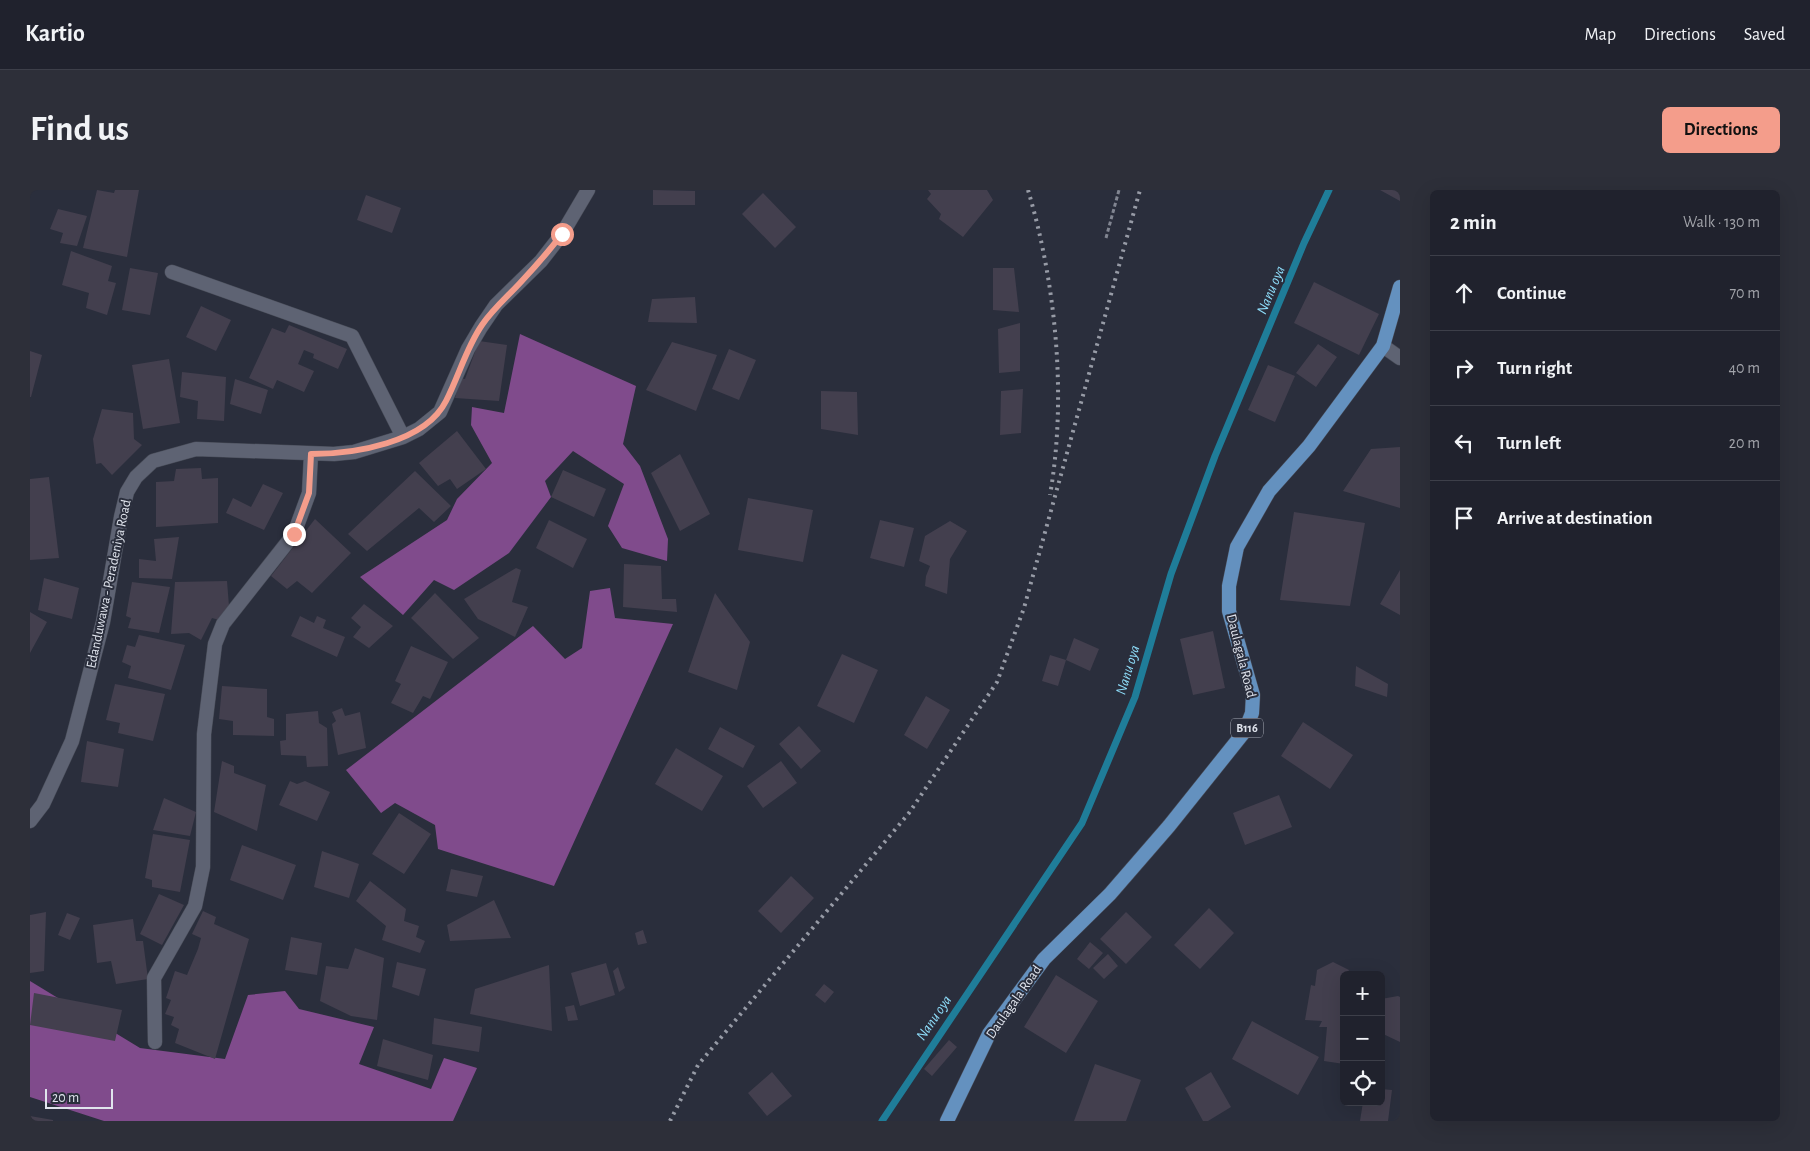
<!DOCTYPE html>
<meta charset="utf-8">
<style>
body{margin:0;font-family:"Alegreya Sans",sans-serif;background:#2d2f39;color:#f1f3f6}
.controls{position:absolute;right:15px;bottom:15px;display:grid;overflow:hidden;border-radius:8px;box-shadow:0 5px 20px #0002}
.controls button{width:45px;height:45px;display:grid;place-items:center;padding:0;border:0;border-bottom:1px solid #3d3f49;background:#20222d;color:#f1f3f6;font:25px sans-serif}
.scale{position:absolute;left:15px;bottom:12px;width:68px;box-sizing:border-box;padding-left:5px;border:2px solid #e0e4ed;border-top:0;font-size:14px;line-height:18px;white-space:nowrap;color:#e0e4ed;-webkit-text-stroke:4px #2a2e3c;paint-order:stroke}
.stop{position:absolute;width:15px;height:15px;margin:-11px;border:4px solid #f49d8b;border-radius:50%;background:#fff}
.stop.end{background:#f49d8b;border-color:#fff;box-shadow:0 1px 5px #0008}
.list{margin:0;padding:0;list-style:none}
h2{display:flex;justify-content:space-between;align-items:center;height:65px;margin:0;padding:0 20px;font-size:21px}
h2 small{font-size:16px;font-weight:400;color:#a2a4aa}
.list li{display:grid;grid-template-columns:32px 1fr auto;gap:15px;align-items:center;box-sizing:border-box;height:75px;padding:0 20px;border-top:1px solid #3d3f49}
.list b{display:block;font-size:19px;white-space:nowrap}
.list em{font-size:16px;font-style:normal;color:#a2a4aa}
.icon{flex:none;width:28px;height:28px;fill:none;stroke:currentColor;stroke-width:2;stroke-linecap:round;stroke-linejoin:round}
.map{position:relative;flex:none;width:1370px;height:931px;overflow:hidden;border-radius:8px}
header{display:flex;align-items:center;gap:30px;box-sizing:border-box;height:70px;padding:0 25px;background:#20222d;border-bottom:1px solid #3d3f49}
header strong{font-size:24px}
nav{display:flex;gap:28px;margin-inline-start:auto;font-size:18px}
.intro{display:flex;align-items:center;justify-content:space-between;box-sizing:border-box;height:120px;padding:0 30px}
h1{margin:0;font-size:35px}
.button{padding:12px 22px;border-radius:8px;background:#f49d8b;color:#111;font-size:18px;font-weight:700}
main{display:flex;gap:30px;padding:0 30px}
aside{flex:1;background:#20222d;border-radius:8px;box-shadow:0 5px 20px #0002}
.map>svg:first-child{display:block}
.forest{fill:#804b8c}
.lines{fill:none;stroke-linecap:round;stroke-linejoin:round}
.stream{stroke:#1f7d99;stroke-width:7}
.building{fill:#433f4e}
.minor-casing{stroke:#484c58;stroke-width:15}
.primary-casing{stroke:#484c58;stroke-width:15}
.path{stroke:#818591;stroke-width:3;stroke-dasharray:4 2.5;stroke-linecap:butt}
.minor{stroke:#5e6373;stroke-width:14}
.primary{stroke:#6491bf;stroke-width:14}
.rail{stroke:#979ba6;stroke-width:4;stroke-dasharray:2.5 5;stroke-linecap:butt}
.route{stroke:#f49d8b;stroke-width:6}
.labels{text-anchor:middle;dominant-baseline:central;stroke-width:4;stroke-linejoin:round;paint-order:stroke}
.shield{fill:#2a2e3c;stroke:#a9adb8;stroke-width:1}
.shield-label{font-size:12px;font-weight:bold;fill:#e0e4ed}
.street-label{font-size:14px;fill:#e0e4ed;stroke:#2a2e3c}
.water-label{font-size:15px;font-style:italic;fill:#8eddfa;stroke:#2a2e3c}
</style>
<header>
<strong>Kartio</strong>
<nav><a>Map</a><a>Directions</a><a>Saved</a></nav>
</header>
<div class="intro"><h1>Find us</h1><a class="button">Directions</a></div>
<main>
<div class="map">
<svg width="1370" height="931" viewBox="0 0 1370 931">
<rect width="100%" height="100%" fill="#2a2e3c"/>
<path class="forest" d="M490,144L606,196L593,254L610,276L638,349L637,371L592,358L578,336L594,294L543,261L515,291L521,307L479,363L424,400L404,390L373,425L330,387L417,330L427,309L462,273L441,235L442,217L474,223Z
M580,398L585,428L643,434L524,696L408,659L405,635L365,613L351,623L316,580L503,436L535,469L552,458L560,401Z
M0,791L110,858L195,869L218,805L255,801L269,819L344,837L329,874L401,899L414,868L447,878L423,931H74L0,907Z"/>
<g class="lines">
<path class="stream" d="M852,931L1052,633L1105,507L1141,384L1185,266L1274,53L1299,0"/>
</g>
<path class="building" d="M67,0L84,3L85,0H109L97,67L53,58Z
M623,0L665,1V15H623Z
M898,0H957L963,10L933,47L909,29L911,24L897,9L901,4Z
M1350,0H1370V11Z
M733,3L766,37L745,58L712,24Z
M336,5L371,18L362,43L327,30Z
M28,19L57,26L47,56L30,53L33,43L20,39Z
M41,61L82,76L78,91L86,93L77,125L56,118L59,103L32,95Z
M100,78L128,83L120,125L92,120Z
M963,78H984L989,122L963,120Z
M1284,92L1349,124L1329,165L1264,133Z
M665,107L667,133L618,132L622,109Z
M171,116L201,130L186,161L156,147Z
M990,133V181L969,183L968,139Z
M259,135L317,159L308,179L283,168L284,164L274,160L268,174L284,181L274,202L247,190L243,199L219,188L242,138L255,143Z
M449,151L477,155L469,211L425,208L430,188L435,189Z
M642,152L687,165L666,221L616,200Z
M1288,154L1307,167L1286,197L1266,183Z
M699,159L726,170L709,210L682,199Z
M0,161L12,165L1,207H0Z
M139,169L150,233L113,239L102,175Z
M1238,175L1265,186L1245,232L1218,220Z
M152,182L196,187L194,231L167,229L168,211L150,207Z
M205,189L238,200L231,224L200,214Z
M993,199L991,243L970,245L971,201Z
M791,201L827,202L828,245L791,239Z
M72,219L103,223L104,249L112,255L82,285L71,273L66,274L63,249Z
M427,241L456,279L427,299L420,289L408,296L389,273Z
M1370,257V318L1313,301L1341,259Z
M650,264L680,324L650,341L621,283Z
M171,278L172,289L188,288V333L126,337V292L144,291L146,279Z
M533,280L576,299L564,327L521,307Z
M385,281L421,316L404,332L389,318L337,361L318,344Z
M19,287L29,368L0,370V289Z
M233,294L253,303L234,340L196,323L203,308L221,317Z
M718,308L783,320L773,372L708,360Z
M1264,322L1335,333L1320,416L1250,410Z
M285,329L321,363L282,403L267,391L257,399L241,386Z
M519,330L557,349L543,378L506,358Z
M850,330L884,338L874,377L840,368Z
M920,331L937,341L920,369L917,404L895,396L896,386L900,376L889,371L895,346Z
M149,347L142,389L109,388V369L126,371L124,349Z
M594,374L631,376L632,409H646L647,422L593,417Z
M486,378L491,380L482,412L498,417L485,447L448,429L434,409Z
M1370,380V425L1350,414Z
M14,388L49,398L42,429L8,420Z
M197,391L199,416L189,430L182,428L171,450L159,443L141,444L145,392Z
M102,392L140,397L129,443L98,438L101,428L96,426Z
M405,403L449,448L423,469L381,428Z
M685,403L720,452L707,500L658,482Z
M334,414L363,436L339,458L323,447L331,437L321,428Z
M0,422L17,432L0,463Z
M270,426L284,433L287,426L296,430L293,438L315,447L307,467L261,446Z
M1183,441L1195,498L1163,505L1150,449Z
M109,445L155,455L141,500L98,488L101,476L92,472L97,455L105,457Z
M1044,448L1069,459L1060,481L1036,470Z
M381,456L418,472L400,509L393,506L383,523L361,513L371,494L365,491Z
M812,464L848,480L824,533L787,516Z
M1020,465L1036,470L1028,496L1012,491Z
M1326,476L1358,494L1357,507L1325,496Z
M85,494L135,504L123,551L88,543L90,533L76,530Z
M192,496L237,499V527L244,529V546L203,545V531L189,529Z
M896,506L920,520L897,559L874,545Z
M312,518L315,526L330,522L336,558L308,565L302,534L306,531L302,522Z
M288,521L289,533L297,538L298,576L277,577L276,566L251,565L250,551L256,550V524Z
M1273,532L1323,565L1300,599L1251,566Z
M769,536L791,561L771,579L749,554Z
M690,537L725,556L713,578L678,559Z
M57,551L94,559L88,597L51,592Z
M646,558L693,586L672,621L625,594Z
M192,571L204,576V583L236,595L227,641L184,622Z
M751,571L767,593L733,618L717,596Z
M260,591L267,594L275,591L300,602L287,631L249,615Z
M1249,605L1262,637L1215,655L1203,623Z
M134,608L166,622L160,646L123,640Z
M369,623L401,644L374,684L342,664Z
M123,644L160,650L150,702L122,697V690L115,688Z
M212,655L266,675L253,710L200,690Z
M292,661L329,674L319,708L284,697Z
M421,679L453,686L447,707L416,701Z
M761,686L784,708L751,743L728,721Z
M340,691L376,719L374,731L389,736L386,747L395,751L390,763L352,750L356,736L326,711Z
M129,704L154,715L132,755L110,744Z
M464,710L481,748L420,751L417,735Z
M1179,718L1204,743L1170,779L1144,755Z
M173,721L186,727L184,734L219,749L185,869L145,853L149,839L141,835L144,827L135,824L141,810L136,808L145,781L157,785L168,759L171,748L162,744Z
M16,722L14,781L0,783V725Z
M1096,722L1122,747L1096,774L1070,749Z
M37,723L50,728L40,750L28,745Z
M103,729L106,751H113L118,789L86,794L81,771L67,773L63,735Z
M613,740L617,753L608,755L605,743Z
M261,747L292,753L287,785L255,780Z
M1060,752L1073,763L1059,779L1047,769Z
M325,758L354,768L347,830L321,826L290,811L296,776L318,779Z
M1078,764L1088,776L1074,789L1063,778Z
M367,772L396,779L389,806L362,797Z
M1303,772L1319,780L1316,785H1314V874L1294,871L1297,837H1289L1292,831L1275,830L1281,795L1285,796L1287,780Z
M576,773L585,805L550,816L541,783Z
M519,775L522,841L440,824L445,799Z
M588,777L595,798L589,802L583,781Z
M1026,785L1068,811L1036,863L994,837Z
M794,794L804,802L795,813L785,805Z
M4,803L92,820L85,851L0,835Z
M1368,806L1370,807V852L1351,843V809Z
M544,815L548,830L538,831L535,817Z
M404,828L452,837L449,862L402,854Z
M1222,831L1289,867L1268,905L1202,869Z
M353,849L403,865L398,890L347,876Z
M919,850L927,857L902,886L894,879Z
M1065,874L1111,890L1096,931H1044Z
M742,882L762,906L737,926L718,903Z
M1181,882L1201,917L1178,931H1173L1155,898Z
M1351,899L1362,900L1358,931H1330L1333,912H1351Z
M0,926L23,930V931H0Z"/>
<g class="lines">
<defs>
<path id="minor" d="M142,82L322,146L373,247
M1353,156L1370,168
M0,631L13,614L42,551L73,432L91,327L97,302L106,287L123,271L166,259L304,264L324,262L373,247L389,239L410,222L438,159L451,137L466,115L511,71L532,44L558,0
M125,852L124,788L165,716L173,677L174,544L185,454L193,434L264,344L279,303L281,264"/>
<path id="primary" d="M917,931L959,844L1014,769L1080,704L1139,636L1215,541L1222,523L1223,505L1199,421V396L1207,357L1239,301L1279,256L1353,156L1370,97"/>
</defs>
<use href="#minor" class="minor-casing"/>
<use href="#primary" class="primary-casing"/>
<path class="path" d="M1076,48L1089,0"/>
<use href="#minor" class="minor"/>
<use href="#primary" class="primary"/>
<path class="rail" d="M998,0C1026,94 1037,208 1020,305
M640,931L668,875L879,623L967,492L994,418L1110,0"/>
</g>
<g class="lines">
<path class="route" d="M264,344L279,303L281,264C324,264 395,253 416,211C429,186 436,158 452,135C463,119 477,107 490,93C505,77 519,61 532,44"/>
</g>
<g class="labels">
<rect class="shield" x="1201" y="528.5" width="32" height="19" rx="4"/>
<g class="shield-label">
<text x="1217" y="538">B116</text>
</g>
<g class="street-label">
<text transform="translate(79 394) rotate(-78)">Edanduwawa - Peradeniya Road</text>
<text transform="translate(1211 466) rotate(76)">Daulagala Road</text>
<text transform="translate(984 812) rotate(-55)">Daulagala Road</text>
</g>
<g class="water-label">
<text transform="translate(1241 100) rotate(-67)">Nanu oya</text>
<text transform="translate(1098 480) rotate(-73)">Nanu oya</text>
<text transform="translate(904 828) rotate(-56)">Nanu oya</text>
</g>
</g>
</svg>
<div class="controls">
<button>+</button>
<button>−</button>
<button><svg class="icon" aria-label="locate" viewBox="0 0 24 24"><circle cx="12" cy="12" r="6"/><path d="M12 2v4M12 18v4M2 12h4M18 12h4"/></svg></button>
</div>
<div class="scale">20 m</div>
<div class="stop" style="left:532px;top:44px"></div>
<div class="stop end" style="left:264px;top:344px"></div>
</div>
<aside>
<h2>2 min<small>Walk · 130 m</small></h2>
<ul class="list">
<li><svg class="icon" aria-label="ahead" viewBox="0 0 24 24"><path d="M12 20V5M6 11l6-6 6 6"/></svg><div><b>Continue</b></div><em>70 m</em></li>
<li><svg class="icon" aria-label="right" viewBox="0 0 24 24"><path d="M7 20v-9h11M14 6l5 5-5 5"/></svg><div><b>Turn right</b></div><em>40 m</em></li>
<li><svg class="icon" aria-label="left" viewBox="0 0 24 24"><path d="M17 20v-9H6M10 6l-5 5 5 5"/></svg><div><b>Turn left</b></div><em>20 m</em></li>
<li><svg class="icon" aria-label="arrive" viewBox="0 0 24 24"><path d="M6 21V4h12l-3 4 3 4H6"/></svg><div><b>Arrive at destination</b></div></li>
</ul>
</aside>
</main>
